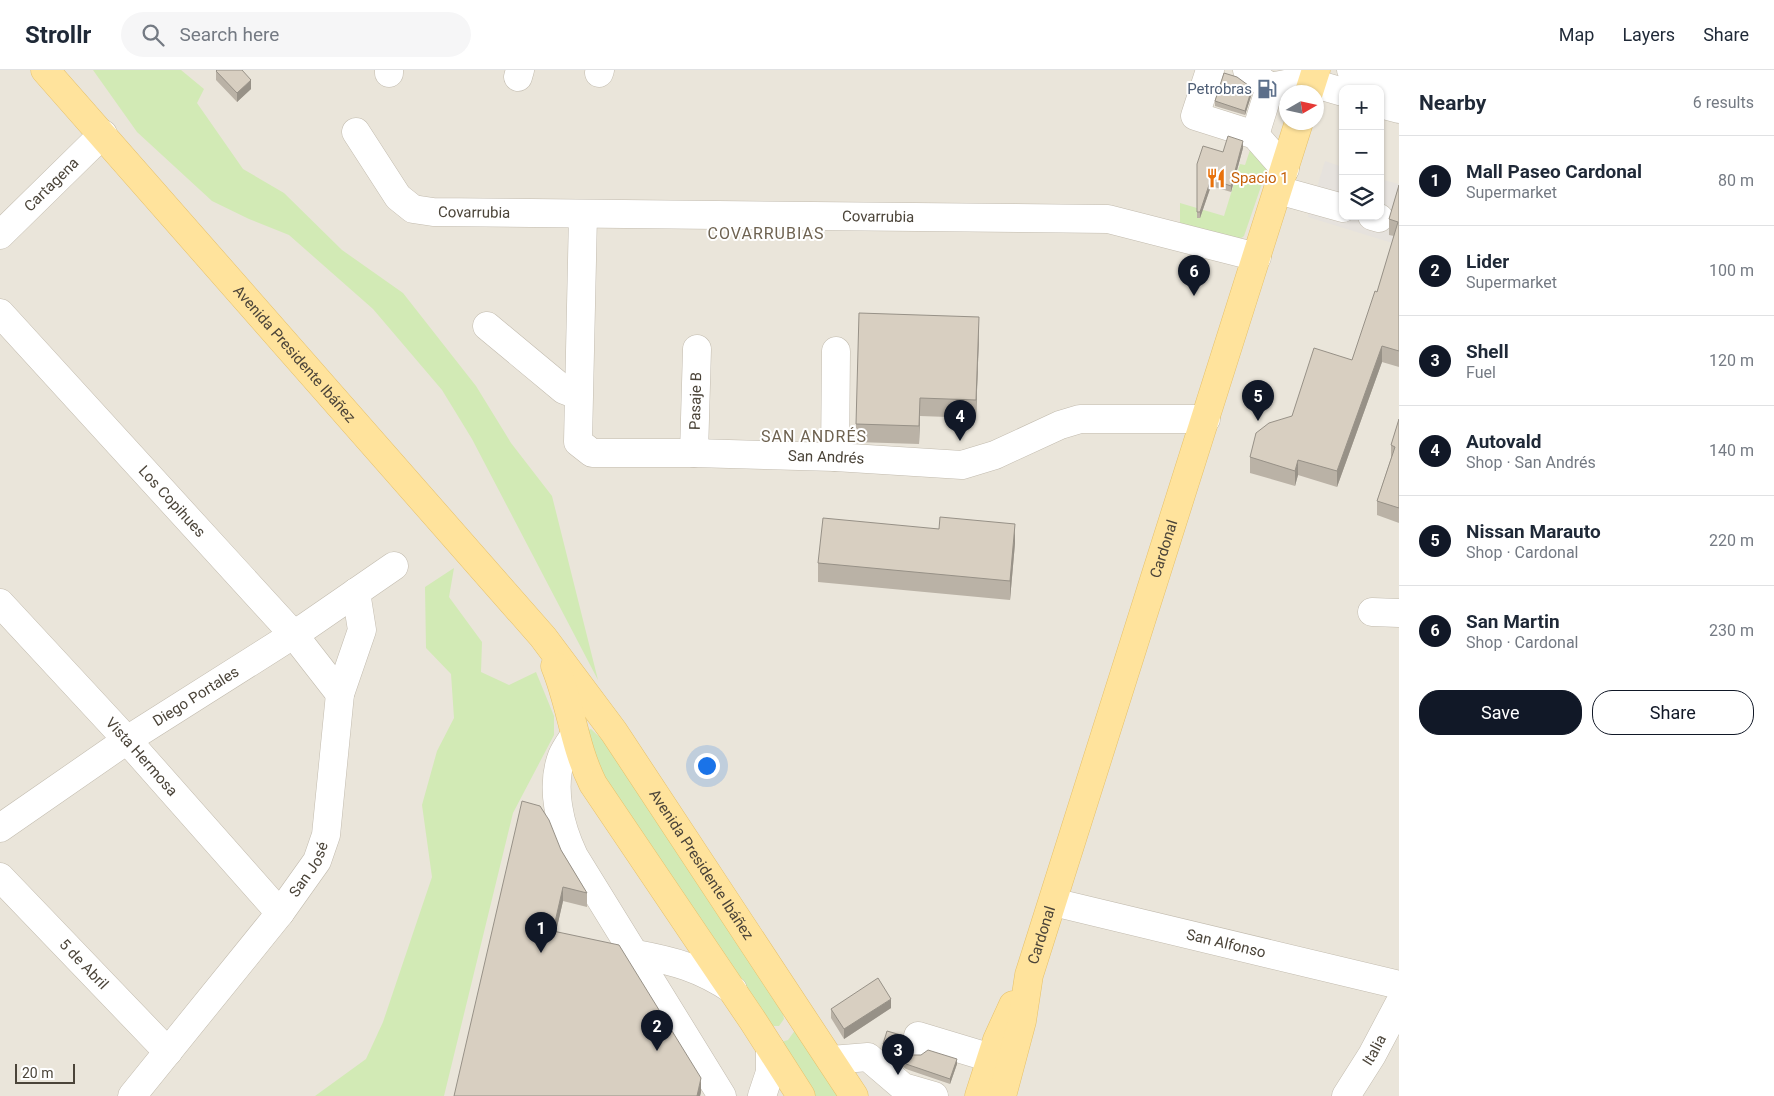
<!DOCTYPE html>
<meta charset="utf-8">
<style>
body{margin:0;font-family:Roboto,sans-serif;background:#f6f6f7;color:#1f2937}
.controls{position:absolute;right:15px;top:15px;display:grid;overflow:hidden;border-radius:10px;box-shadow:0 1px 4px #0004}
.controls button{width:45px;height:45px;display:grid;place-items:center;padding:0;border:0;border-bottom:1px solid #e0e1e3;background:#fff;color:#1f2937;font:25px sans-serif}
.compass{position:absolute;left:1279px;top:15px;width:45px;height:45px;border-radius:50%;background:#fff;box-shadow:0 1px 4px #0004;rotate:81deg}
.scale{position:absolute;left:15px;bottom:12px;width:60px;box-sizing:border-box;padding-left:5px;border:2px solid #4b4439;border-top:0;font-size:14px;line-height:18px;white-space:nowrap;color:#4b4439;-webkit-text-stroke:4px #fff;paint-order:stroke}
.you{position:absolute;left:706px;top:695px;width:18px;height:18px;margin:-12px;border:4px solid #fff;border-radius:50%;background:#1a73e8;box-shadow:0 0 0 8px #1a73e833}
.badge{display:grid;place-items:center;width:32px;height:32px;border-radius:50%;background:#111827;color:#fff;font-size:16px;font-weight:700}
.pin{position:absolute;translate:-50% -41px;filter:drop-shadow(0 1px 2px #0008)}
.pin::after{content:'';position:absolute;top:26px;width:18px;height:15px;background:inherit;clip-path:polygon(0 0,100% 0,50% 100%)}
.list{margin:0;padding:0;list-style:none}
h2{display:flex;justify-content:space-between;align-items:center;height:65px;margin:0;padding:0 20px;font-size:21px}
h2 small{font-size:16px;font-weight:400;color:#747a83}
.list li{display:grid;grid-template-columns:32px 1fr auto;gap:15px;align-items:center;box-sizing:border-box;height:90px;padding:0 20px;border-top:1px solid #e0e1e3}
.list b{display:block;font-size:19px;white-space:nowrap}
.list p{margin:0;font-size:16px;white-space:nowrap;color:#747a83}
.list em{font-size:16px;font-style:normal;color:#747a83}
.actions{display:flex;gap:10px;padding:15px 20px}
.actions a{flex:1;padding:11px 0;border:1px solid #111827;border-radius:20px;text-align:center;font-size:18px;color:#111827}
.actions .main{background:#111827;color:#fff}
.icon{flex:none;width:28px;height:28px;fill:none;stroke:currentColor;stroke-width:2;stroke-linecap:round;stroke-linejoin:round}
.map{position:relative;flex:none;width:1399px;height:1026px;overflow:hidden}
header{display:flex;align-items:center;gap:30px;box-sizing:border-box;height:70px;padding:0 25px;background:#fff;border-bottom:1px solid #e0e1e3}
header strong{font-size:24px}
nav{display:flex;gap:28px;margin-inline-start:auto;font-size:18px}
.search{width:350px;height:45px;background:#f6f6f7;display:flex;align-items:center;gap:12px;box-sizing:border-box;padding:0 18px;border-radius:28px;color:#747a83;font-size:19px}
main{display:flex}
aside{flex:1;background:#fff}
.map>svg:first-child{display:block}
.residential{fill:#eae5da;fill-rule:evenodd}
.industrial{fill:#e6e2dd}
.green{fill:#d2eab5}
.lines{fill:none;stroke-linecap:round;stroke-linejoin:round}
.minor-casing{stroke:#c2bbae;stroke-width:29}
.major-casing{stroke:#e6c16a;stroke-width:29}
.minor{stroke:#fff;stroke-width:28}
.major{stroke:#ffe39c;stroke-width:28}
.wall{fill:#bab2a6}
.shaded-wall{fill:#979187}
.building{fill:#d8cfc1;stroke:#979187}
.labels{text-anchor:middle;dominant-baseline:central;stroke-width:4;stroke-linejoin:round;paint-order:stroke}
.service-label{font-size:15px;fill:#4e5e75;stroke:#fff;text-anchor:end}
.food-label{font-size:15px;fill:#c56008;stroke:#fff;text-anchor:start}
.street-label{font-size:15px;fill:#4b4439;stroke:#fff}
.neighbourhood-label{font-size:16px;letter-spacing:1px;fill:#6e6250;stroke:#fff}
</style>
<header>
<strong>Strollr</strong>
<div class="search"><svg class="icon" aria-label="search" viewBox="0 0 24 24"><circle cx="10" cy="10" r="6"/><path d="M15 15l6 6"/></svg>Search here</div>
<nav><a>Map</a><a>Layers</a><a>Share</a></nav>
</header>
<main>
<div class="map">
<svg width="1399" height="1026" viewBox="0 0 1399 1026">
<rect width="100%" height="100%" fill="#f6f3ec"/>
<path class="residential" d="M0,0H1399V1026H0ZM1343,19H1380V146H1343ZM1286,22H1316V52H1286Z"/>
<path class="industrial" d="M1325,91L1343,97V146H1380V109L1399,114V175L1308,147Z"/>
<path class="green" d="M93,0H181L204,19L197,33L243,99L284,123L342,180L403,223L476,316L511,373L552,426L598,610L472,369L442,320L373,239L289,165L249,149L212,131L137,62Z
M1250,80L1267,99L1244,166L1240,169L1180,154V133L1224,146L1240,94L1245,95Z
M454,498L449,527L482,572L481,602L509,615L536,602L554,646V665L513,743L444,1026H315L366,989L383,952L432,807L422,735L437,681L454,648L451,604L426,578L425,517Z
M591,659L610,677L783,944L784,949L779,956H770L599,702L587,660Z
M796,959L845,1026H811L778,973L788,970Z"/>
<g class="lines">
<defs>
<g id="minor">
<path d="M1210,0L1195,46L1255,65L1285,99"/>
<path d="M1247,0L1270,17L1301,11L1315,5"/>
<path d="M1351,0L1399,14"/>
<path d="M389,3V0"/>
<path d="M599,3L600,0"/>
<path d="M518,7L520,0"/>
<path d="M1312,13L1343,22"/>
<path d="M1380,34L1399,39"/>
<path id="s1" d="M356,62L398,127L413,139L433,142L1108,149L1257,187"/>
<path d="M1255,65L1270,17"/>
<path d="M1278,120L1343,138"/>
<path id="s2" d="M583,145L578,372L592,383H694L835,387L962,395L995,385L1060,355L1080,349H1206"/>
<path d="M1372,146L1379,148"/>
<path id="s3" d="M0,165L103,64"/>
<path id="s4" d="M0,243L294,565L340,624"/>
<path d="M487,256L564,320L577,325"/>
<path id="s5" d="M694,383L697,279"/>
<path d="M835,387L836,281"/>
<path id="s6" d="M0,533L127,670L280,843"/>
<path d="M1372,542L1399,543"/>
<path d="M574,666C570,672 565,679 562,686C550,717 560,757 574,786L722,1026"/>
<path id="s7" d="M0,758L127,670L307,556L394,496"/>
<path id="s8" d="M0,807L168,982"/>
<path id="s9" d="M1053,832L1399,915"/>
<path d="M636,884C674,891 700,898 733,920"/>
<path d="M916,975L918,966L991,988"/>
<path d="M831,990L868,987L903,1017L934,1026"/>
<path id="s10" d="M132,1026L280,843L317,791L326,765L340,624L362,560L356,522"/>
<path d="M762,1026L770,1002V978"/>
<path id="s11" d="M1346,1026L1372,985L1399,934"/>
</g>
<g id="major">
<path id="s12" d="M45,0L543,567L614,662L854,1026"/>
<path d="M1309,22L1316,0"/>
<path d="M555,596C571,635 574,676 593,714L753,951L801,1026"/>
<path d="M979,1026L997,970L1013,935"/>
<path id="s13" d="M1002,1026L1022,951L1029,905L1299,52"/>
</g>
</defs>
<use href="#minor" class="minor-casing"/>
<use href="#major" class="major-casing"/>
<use href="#minor" class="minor"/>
<use href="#major" class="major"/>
</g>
<path class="wall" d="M216,1L251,19L237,32L216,10Z
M1252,23L1245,45L1215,36V31Z
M1243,78L1231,122L1211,116L1200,148H1197V94L1223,82Z
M1399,115V297L1382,292L1337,417L1298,405L1295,416L1250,403V387L1292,346L1352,290L1377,222L1394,166L1389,165V149Z
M979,265L976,348L920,346L919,374L856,372V354Z
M1399,349V453L1377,445V431L1391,388V375Z
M1015,473L1010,530L818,512V493Z
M561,780L587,823V837L563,831L556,861L701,1022L700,1026H454Z
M891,938L844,969L831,948V939Z
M883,974L901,975L906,982L912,985L957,994L950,1014L906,999L883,979Z"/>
<path class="shaded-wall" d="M251,10V19L237,32V23Z
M1252,18V23L1245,45V41Z
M1243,71V78L1231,122V116Z
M1211,109V116L1200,148V142Z
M979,247V265L976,348V330Z
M1382,276V292L1337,417V401Z
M920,328V346L919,374V356Z
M1298,390V405L1295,416V401Z
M1015,454V473L1010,530V511Z
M563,817V831L553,875V861Z
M891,929V938L844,969V959Z
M957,989V994L950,1014V1009Z
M701,1008V1022L700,1026H697Z"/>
<path class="building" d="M217,0H242L251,10L237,23L216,1Z
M1224,3L1237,7L1252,18L1245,41L1215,31Z
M1228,66L1243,71L1231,116L1211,109L1200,142H1197V94L1203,76L1223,82Z
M1399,115V281L1382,276L1337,401L1298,390L1295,401L1250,387L1256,363L1269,353L1292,346L1314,278L1352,290L1375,221L1377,222L1398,152L1389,149Z
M859,243L979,247L976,330L920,328L919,356L856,354Z
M1399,349V438L1377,431L1395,377L1391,375Z
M940,447L1015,454L1010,511L818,493L823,448L939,459Z
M522,731L540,736L549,750L561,780L587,823L563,817L553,861L619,875L701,1008L697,1026H454Z
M878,908L891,929L844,959L831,939Z
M887,961L901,965V975L906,982L912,985H921L928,980L957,989L950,1009L906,994L883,974Z"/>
<defs>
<symbol id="fuel-bare" viewBox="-9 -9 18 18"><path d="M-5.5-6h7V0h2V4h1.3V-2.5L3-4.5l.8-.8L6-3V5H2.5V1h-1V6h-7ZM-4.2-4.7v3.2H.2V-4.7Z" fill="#5c6f8a" stroke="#fff" stroke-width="2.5" paint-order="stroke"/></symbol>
<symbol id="restaurant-bare" viewBox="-9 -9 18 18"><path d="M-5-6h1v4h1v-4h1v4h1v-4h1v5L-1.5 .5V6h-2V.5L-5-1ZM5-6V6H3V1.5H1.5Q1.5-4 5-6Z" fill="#e8710a" stroke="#fff" stroke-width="2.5" paint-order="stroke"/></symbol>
</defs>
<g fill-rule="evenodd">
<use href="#fuel-bare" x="1253" y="5" width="28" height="28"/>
<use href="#restaurant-bare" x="1202" y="94" width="28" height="28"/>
</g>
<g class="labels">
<g class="service-label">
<text x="1252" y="19">Petrobras</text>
</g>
<g class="food-label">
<text x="1231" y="108">Spacio 1</text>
</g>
<g class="street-label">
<text stroke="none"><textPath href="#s3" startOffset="72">Cartagena</textPath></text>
<text stroke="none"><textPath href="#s1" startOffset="158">Covarrubia</textPath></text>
<text stroke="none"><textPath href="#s1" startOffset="562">Covarrubia</textPath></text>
<text stroke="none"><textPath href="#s12" startOffset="378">Avenida Presidente Ibáñez</textPath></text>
<text stroke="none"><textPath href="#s5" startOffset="52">Pasaje B</textPath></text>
<text stroke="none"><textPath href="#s2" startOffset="479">San Andrés</textPath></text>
<text stroke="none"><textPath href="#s4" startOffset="255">Los Copihues</textPath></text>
<text stroke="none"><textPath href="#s13" startOffset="571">Cardonal</textPath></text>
<text stroke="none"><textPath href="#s7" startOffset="236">Diego Portales</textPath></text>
<text stroke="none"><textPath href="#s6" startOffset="209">Vista Hermosa</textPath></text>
<text stroke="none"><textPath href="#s12" startOffset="1032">Avenida Presidente Ibáñez</textPath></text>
<text stroke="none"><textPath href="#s10" startOffset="288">San José</textPath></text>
<text stroke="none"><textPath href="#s13" startOffset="166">Cardonal</textPath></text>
<text stroke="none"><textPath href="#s9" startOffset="178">San Alfonso</textPath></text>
<text stroke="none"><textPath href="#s8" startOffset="121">5 de Abril</textPath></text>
<text stroke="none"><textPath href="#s11" startOffset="54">Italia</textPath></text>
</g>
<g class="neighbourhood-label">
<text x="766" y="163">COVARRUBIAS</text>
<text x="814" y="366">SAN ANDRÉS</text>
</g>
</g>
</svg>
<div class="controls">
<button>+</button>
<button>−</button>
<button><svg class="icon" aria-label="layers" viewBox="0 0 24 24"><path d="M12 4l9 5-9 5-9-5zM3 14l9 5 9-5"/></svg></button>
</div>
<svg class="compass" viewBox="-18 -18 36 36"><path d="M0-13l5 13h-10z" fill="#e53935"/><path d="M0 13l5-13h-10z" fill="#747a83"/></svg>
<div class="scale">20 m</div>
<div class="you"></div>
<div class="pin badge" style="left:541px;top:883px">1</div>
<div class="pin badge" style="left:657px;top:981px">2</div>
<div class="pin badge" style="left:898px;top:1005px">3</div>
<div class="pin badge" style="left:960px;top:371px">4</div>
<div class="pin badge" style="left:1258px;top:351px">5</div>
<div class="pin badge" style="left:1194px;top:226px">6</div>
</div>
<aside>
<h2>Nearby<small>6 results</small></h2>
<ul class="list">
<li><span class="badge">1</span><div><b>Mall Paseo Cardonal</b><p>Supermarket</p></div><em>80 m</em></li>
<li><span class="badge">2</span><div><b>Lider</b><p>Supermarket</p></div><em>100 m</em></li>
<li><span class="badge">3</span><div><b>Shell</b><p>Fuel</p></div><em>120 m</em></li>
<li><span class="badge">4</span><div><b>Autovald</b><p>Shop · San Andrés</p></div><em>140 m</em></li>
<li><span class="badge">5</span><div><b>Nissan Marauto</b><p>Shop · Cardonal</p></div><em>220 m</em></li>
<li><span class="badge">6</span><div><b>San Martin</b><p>Shop · Cardonal</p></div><em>230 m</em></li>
</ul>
<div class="actions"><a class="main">Save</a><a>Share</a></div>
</aside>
</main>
